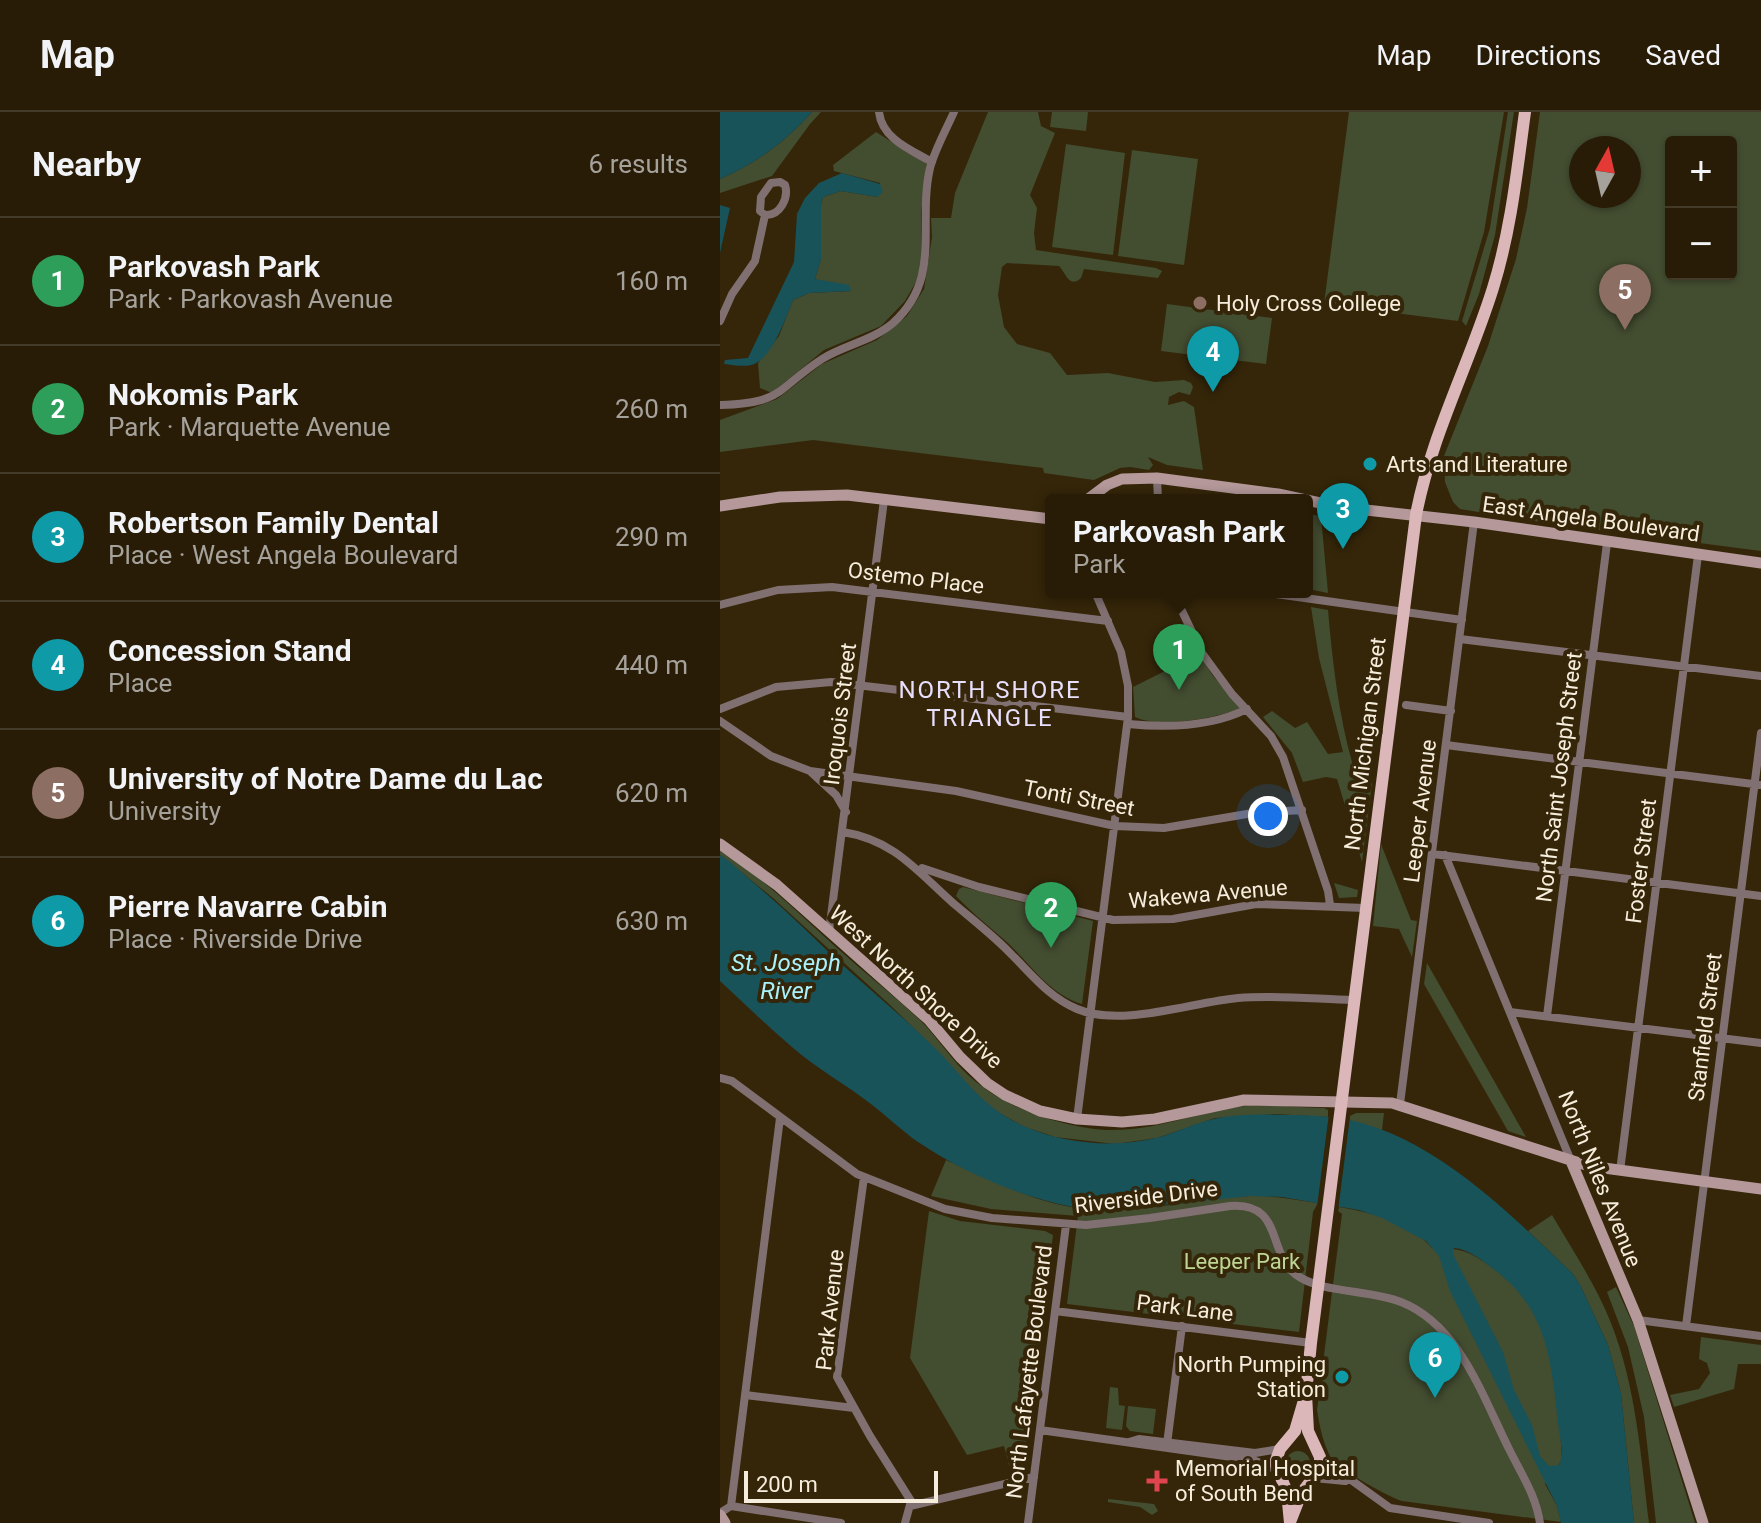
<!DOCTYPE html>
<meta charset="utf-8">
<style>
body{margin:0;font-family:Roboto,sans-serif;background:#342915;color:#f1f3f6}
.controls{position:absolute;right:24px;top:24px;display:grid;overflow:hidden;border-radius:8px;box-shadow:0 2px 6px #0004}
.controls button{width:72px;height:72px;display:grid;place-items:center;padding:0;border:0;border-bottom:2px solid #443a28;background:#281c07;color:#f1f3f6;font:40px sans-serif}
.compass{position:absolute;left:849px;top:24px;width:72px;height:72px;border-radius:50%;background:#281c07;box-shadow:0 2px 6px #0004;rotate:8deg}
.scale{position:absolute;left:24px;bottom:20px;width:194px;box-sizing:border-box;padding-left:8px;border:4px solid #f6eddc;border-top:0;font-size:22px;line-height:28px;white-space:nowrap;color:#f6eddc;-webkit-text-stroke:6px #352609;paint-order:stroke}
.you{position:absolute;left:548px;top:704px;width:28px;height:28px;margin:-20px;border:6px solid #fff;border-radius:50%;background:#1a73e8;box-shadow:0 0 0 12px #1a73e833}
.badge{display:grid;place-items:center;width:52px;height:52px;border-radius:50%;background:#bca0f2;color:#fff;font-size:26px;font-weight:700}
.pin{position:absolute;translate:-50% -66px;filter:drop-shadow(0 2px 4px #0008)}
.pin::after{content:'';position:absolute;top:42px;width:28px;height:24px;background:inherit;clip-path:polygon(0 0,100% 0,50% 100%)}
.popup{position:absolute;left:325px;top:382px;width:268px;height:104px;box-sizing:border-box;display:grid;place-content:center;border-radius:8px;background:#281c07;filter:drop-shadow(0 2px 6px #0005);font-size:26px;white-space:nowrap;color:#a5a19b}
.popup b{font-size:30px;color:#f1f3f6}
.popup::after{content:'';position:absolute;left:50%;top:100%;margin-left:-16px;border:16px solid transparent;border-top-color:#281c07}
.list{margin:0;padding:0;list-style:none}
h2{display:flex;justify-content:space-between;align-items:center;height:104px;margin:0;padding:0 32px;font-size:34px}
h2 small{font-size:26px;font-weight:400;color:#a5a19b}
.list li{display:grid;grid-template-columns:52px 1fr auto;gap:24px;align-items:center;box-sizing:border-box;height:128px;padding:0 32px;border-top:2px solid #443a28}
.list b{display:block;font-size:30px;white-space:nowrap}
.list p{margin:0;font-size:26px;white-space:nowrap;color:#a5a19b}
.list em{font-size:26px;font-style:normal;color:#a5a19b}
.map{position:relative;flex:none;width:1041px;height:1411px;overflow:hidden}
header{display:flex;align-items:center;gap:48px;box-sizing:border-box;height:112px;padding:0 40px;background:#281c07;border-bottom:2px solid #443a28}
header strong{font-size:38px}
nav{display:flex;gap:44px;margin-inline-start:auto;font-size:28px}
main{display:flex}
aside{flex:1;background:#281c07}
.map>svg:first-child{display:block}
.green{fill:#434d30;fill-rule:evenodd}
.water{fill:#18535a;fill-rule:evenodd}
.pier{fill:#352609}
.lines{fill:none;stroke-linecap:round;stroke-linejoin:round}
.street{stroke:#817071;stroke-width:8}
.secondary{stroke:#b4989a;stroke-width:11}
.primary{stroke:#dbb7b9;stroke-width:12}
.education-dot{fill:#8d6e63;stroke:#352609;stroke-width:3}
.culture-dot{fill:#0f9aa8;stroke:#352609;stroke-width:3}
.health-dot{fill:#e0444e;stroke:#352609;stroke-width:3}
.labels{text-anchor:middle;dominant-baseline:central;stroke-width:8;stroke-linejoin:round;paint-order:stroke}
.poi-label{font-size:22px;fill:#f6eddc;stroke:#352609;text-anchor:start}
.street-label{font-size:22px;fill:#f6eddc;stroke:#352609}
.park-label{font-size:22px;fill:#bed593;stroke:#352609}
.neighbourhood-label{font-size:24px;letter-spacing:2px;fill:#e7dffc;stroke:#352609}
.water-label{font-size:24px;font-style:italic;fill:#aaf2fb;stroke:#352609}
</style>
<header>
<strong>Map</strong>
<nav><a>Map</a><a>Directions</a><a>Saved</a></nav>
</header>
<main>
<aside>
<h2>Nearby<small>6 results</small></h2>
<ul class="list">
<li><span class="badge" style="background:#2e9e5b">1</span><div><b>Parkovash Park</b><p>Park · Parkovash Avenue</p></div><em>160 m</em></li>
<li><span class="badge" style="background:#2e9e5b">2</span><div><b>Nokomis Park</b><p>Park · Marquette Avenue</p></div><em>260 m</em></li>
<li><span class="badge" style="background:#0f9aa8">3</span><div><b>Robertson Family Dental</b><p>Place · West Angela Boulevard</p></div><em>290 m</em></li>
<li><span class="badge" style="background:#0f9aa8">4</span><div><b>Concession Stand</b><p>Place</p></div><em>440 m</em></li>
<li><span class="badge" style="background:#8d6e63">5</span><div><b>University of Notre Dame du Lac</b><p>University</p></div><em>620 m</em></li>
<li><span class="badge" style="background:#0f9aa8">6</span><div><b>Pierre Navarre Cabin</b><p>Place · Riverside Drive</p></div><em>630 m</em></li>
</ul>
</aside>
<div class="map">
<svg width="1041" height="1411" viewBox="0 0 1041 1411">
<rect width="100%" height="100%" fill="#352609"/>
<path class="green" d="M92,0H101L90,12L52,64L0,81V67C37,51 65,30 92,0Z
M268,0H318L321,14L335,21L310,83L317,96L314,121L316,138L436,156L442,159L438,166L364,157L361,166C349,177 346,161 339,154L287,151L282,155L278,183L284,215L297,232L330,241L347,263L388,261L435,270L464,268L471,271L473,275L470,283L459,280L449,285L448,293L464,289L474,295L483,358L447,353L428,345L433,353L429,358L410,355L400,356L374,368L324,361L323,356L93,328L0,340V308L57,287L102,252L157,228L187,204L204,177L212,125L211,106H231L235,81Z
M332,0H368L366,19L330,15Z
M629,0H784L764,120L738,209L604,192Z
M788,0H794L775,123L759,182L746,214L742,209L770,116Z
M820,0H1041V439L833,412L740,397L733,390L725,370L724,344L768,234L796,147L807,96ZM951,30H1011V162H951ZM909,36V84H861V36Z
M156,20L207,52L201,101L202,148L197,168L185,189L161,214L104,238L52,281L40,276L38,251L59,224L73,188L89,181L131,179L95,167L101,147V93L103,85L121,79L157,85L160,71L114,59L113,53Z
M346,32L405,41L393,143L332,135Z
M412,38L478,47L464,153L398,144Z
M447,192L552,206L546,252L441,239Z
M587,402L601,404L608,481L593,478Z
M591,495L608,498C613,556 620,615 638,670H652L642,750L617,667L606,665L583,670L572,641L543,605L552,599L575,616L587,610L608,642L623,640L599,546Z
M479,542L493,564L522,596C496,606 440,617 415,605L413,575Z
M661,732L691,808L697,809L692,845L679,817L653,814Z
M0,739C44,766 79,802 117,836C144,860 173,883 200,908C217,925 230,946 248,963C281,993 325,1009 368,1016C420,1025 469,1002 518,995C545,991 576,996 604,996L608,998V1005L555,1002L495,1006L437,1026L395,1032L335,1025L305,1015L281,1002L260,987L220,942L169,892L53,786L0,743Z
M614,771L638,778L637,785L619,786Z
M243,775L373,809L362,892C329,882 312,854 289,832C271,816 253,802 236,784L239,777Z
M707,851L806,1025L788,1019L704,872Z
M636,1001H664L662,1018L629,1009L630,1004Z
M226,1048C275,1069 322,1096 377,1098C428,1101 479,1085 530,1084C553,1083 575,1088 598,1091L593,1100L579,1220L347,1192L358,1104L271,1097L211,1084Z
M619,1095C650,1100 691,1111 712,1136C742,1136 750,1139 774,1157C788,1168 803,1181 812,1197C834,1234 840,1305 842,1348L825,1372L837,1394L841,1410L682,1389C669,1385 616,1356 611,1346C603,1331 600,1316 597,1298L622,1102L618,1099Z
M209,1099L240,1109L325,1119L333,1123L302,1362L292,1364L284,1334L247,1343L190,1246Z
M832,1103C853,1139 876,1173 891,1211C916,1274 921,1345 929,1411H914L901,1282L888,1233L861,1175L853,1162L808,1119Z
M896,1175L914,1214L975,1411H936L924,1305L908,1235L887,1180Z
M981,1225L1041,1233V1252H1018L1014,1277L954,1295L950,1283L979,1277L990,1261L987,1251L979,1247Z
M390,1275L398,1276L399,1293L405,1294L402,1318L386,1316Z
M408,1294L436,1297L433,1322L410,1319L406,1314Z
M566 1351a12 12 0 1 1 24 0a12 12 0 1 1-24 0Z
M388,1387L434,1392L438,1399L432,1403L420,1395L388,1390Z"/>
<path class="water" d="M0,0H92C65,30 37,51 0,67Z
M122,61L160,72L163,80L157,85L121,79L103,85L101,93V147L95,167L129,173L131,179L89,181L73,188C66,206 51,249 31,253C23,255 13,253 4,252L5,248L28,246L74,150L77,102L85,86L99,71Z
M0,93L10,96L0,141Z
M0,743C10,749 19,758 28,766C59,792 88,820 117,848C151,879 187,908 220,941C248,971 266,998 306,1015C345,1032 395,1036 436,1026C456,1021 474,1011 494,1007C516,1002 543,1002 566,1003C590,1003 614,1004 638,1010C722,1032 792,1104 853,1162L861,1175L888,1233L901,1282L914,1411H841L837,1394L730,1179L719,1144L706,1129L662,1106L639,1098L562,1085L531,1084L379,1099C317,1092 250,1065 198,1030C182,1019 167,1004 151,992C125,972 96,956 72,935C47,914 24,891 0,869ZM734,1136C748,1137 762,1148 772,1156C827,1196 831,1247 838,1310C839,1324 845,1341 839,1353L829,1354L820,1344L812,1313L794,1278L783,1240L733,1142Z"/>
<path class="pier" d="M609,1001L630,1005L618,1099L597,1095Z"/>
<g class="lines">
<path class="street" d="M159,0C162,27 191,38 212,50
M0,209L12,182L35,149L45,103C60,104 69,86 65,73L60,70L51,71L41,85L40,99L45,103
M0,293C64,291 55,278 102,247C124,233 152,229 173,211C223,166 197,112 210,56C215,37 226,18 234,0
M437,366L438,388
M453,480L482,541L512,582L551,624L563,645L608,779L610,793
M542,480L742,508
M0,493L58,478L112,475L388,509
M740,527L1041,564
M686,593L731,599
M0,597L56,575L111,570L408,605
M0,609L51,644L90,659L236,679L395,714L444,716L533,701L582,698
M408,612C448,616 491,615 527,597
M726,633L1041,673
M91,660L116,683L126,700
M123,720C174,728 197,759 233,791C253,808 274,824 292,843C313,864 329,885 357,897C402,916 472,890 518,886C556,883 595,887 633,888
M713,742L1041,784
M725,743L851,1049
M202,756L259,775L393,808L453,807L536,792L645,796
M109,820L164,388
M790,900L1041,931
M827,904L887,431
M0,966L12,969L137,1062L225,1097L272,1106L366,1113L430,1106L510,1094C563,1090 547,1139 575,1162C601,1182 650,1177 681,1190C740,1213 763,1286 790,1339C802,1363 816,1384 820,1411
M680,992L754,410
M357,1007L408,605V574L401,540L375,480
M900,1059L978,443
M144,1065L117,1265L150,1324L191,1389L185,1411
M335,1199L591,1231
M918,1208L1041,1224
M966,1214L1041,621
M25,1283L134,1296
M320,1318L533,1348L557,1358
M409,1330L419,1327L535,1341L560,1337
M447,1332L462,1214
M601,1346L608,1356L627,1365L670,1396L769,1411
M594,1366L625,1369
M11,1394L60,1006
M190,1394L314,1365
M0,1401L11,1394L121,1411
M308,1411L346,1113"/>
<path class="secondary" d="M367,388L387,373L402,367L437,366L558,382L619,395L754,410L1041,451
M0,394L60,385L127,383L331,407
M0,732L57,773L209,908L240,945L267,971L285,983L320,999L357,1007L402,1010L435,1007L524,988L672,991L869,1054L1041,1077
M851,1049L918,1208L983,1411
M0,1403L5,1411"/>
<path class="primary" d="M570,1410L581,1382L597,1361L600,1352V1345L588,1319L586,1282L591,1231L696,403C711,324 749,253 773,176C791,118 797,59 805,0
M570,1411L567,1380L555,1351L560,1337L575,1319L585,1285"/>
</g>
<circle class="education-dot" cx="480" cy="191" r="8"/>
<g class="culture-dot">
<circle cx="650" cy="352" r="8"/>
<circle cx="622" cy="1265" r="8"/>
</g>
<path class="health-dot" d="M433 1357h8v8h8v8h-8v8h-8v-8h-8v-8h8z"/>
<g class="labels">
<g class="poi-label">
<text x="496" y="191">Holy Cross College</text>
<text x="666" y="352">Arts and Literature</text>
<text x="606" y="1252" text-anchor="end">North Pumping<tspan x="606" dy="25">Station</tspan></text>
<text x="455" y="1356">Memorial Hospital<tspan x="455" dy="25">of South Bend</tspan></text>
</g>
<g class="street-label">
<text transform="translate(871 407) rotate(8)">East Angela Boulevard</text>
<text transform="translate(196 466) rotate(7)">Ostemo Place</text>
<text transform="translate(120 602) rotate(-83)">Iroquois Street</text>
<text transform="translate(645 632) rotate(-83)">North Michigan Street</text>
<text transform="translate(839 665) rotate(-83)">North Saint Joseph Street</text>
<text transform="translate(359 686) rotate(11)">Tonti Street</text>
<text transform="translate(700 699) rotate(-83)">Leeper Avenue</text>
<text transform="translate(921 749) rotate(-83)">Foster Street</text>
<text transform="translate(488 782) rotate(-5)">Wakewa Avenue</text>
<text transform="translate(196 875) rotate(43)">West North Shore Drive</text>
<text transform="translate(985 915) rotate(-83)">Stanfield Street</text>
<text transform="translate(880 1067) rotate(68)">North Niles Avenue</text>
<text transform="translate(426 1085) rotate(-7)">Riverside Drive</text>
<text transform="translate(465 1196) rotate(7)">Park Lane</text>
<text transform="translate(110 1198) rotate(-84)">Park Avenue</text>
<text transform="translate(309 1260) rotate(-83)">North Lafayette Boulevard</text>
</g>
<g class="park-label">
<text x="522" y="1149">Leeper Park</text>
</g>
<g class="neighbourhood-label">
<text x="270" y="578">NORTH SHORE<tspan x="270" dy="28">TRIANGLE</tspan></text>
</g>
<g class="water-label">
<text x="66" y="851">St. Joseph<tspan x="66" dy="28">River</tspan></text>
</g>
</g>
</svg>
<div class="controls">
<button>+</button>
<button>−</button>
</div>
<svg class="compass" viewBox="-18 -18 36 36"><path d="M0-13l5 13h-10z" fill="#e53935"/><path d="M0 13l5-13h-10z" fill="#a5a19b"/></svg>
<div class="scale">200 m</div>
<div class="you"></div>
<div class="pin badge" style="left:459px;top:578px;background:#2e9e5b">1</div>
<div class="popup"><b>Parkovash Park</b>Park</div>
<div class="pin badge" style="left:331px;top:836px;background:#2e9e5b">2</div>
<div class="pin badge" style="left:623px;top:437px;background:#0f9aa8">3</div>
<div class="pin badge" style="left:493px;top:280px;background:#0f9aa8">4</div>
<div class="pin badge" style="left:905px;top:218px;background:#8d6e63">5</div>
<div class="pin badge" style="left:715px;top:1286px;background:#0f9aa8">6</div>
</div>
</main>
